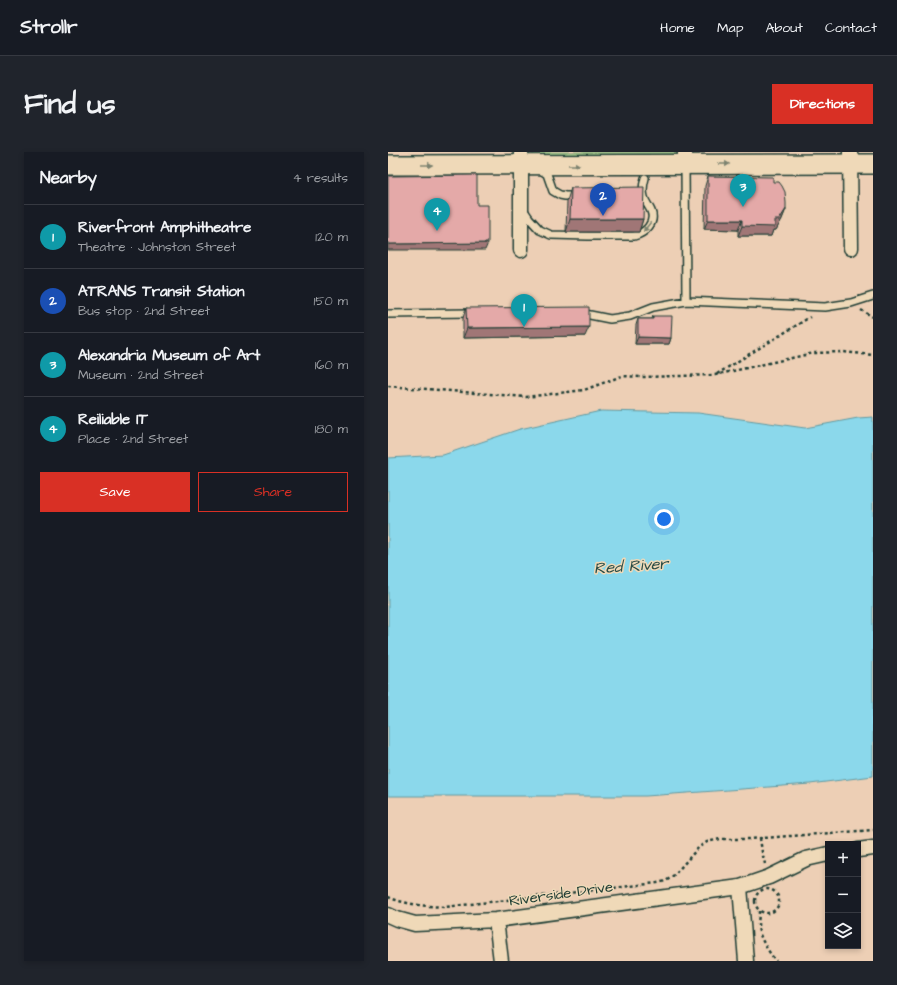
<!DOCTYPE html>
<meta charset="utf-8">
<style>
body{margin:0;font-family:"Architects Daughter",sans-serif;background:#20242c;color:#f1f3f6}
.controls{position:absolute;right:12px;bottom:12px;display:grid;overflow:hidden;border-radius:0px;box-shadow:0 2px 6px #0003}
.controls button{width:36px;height:36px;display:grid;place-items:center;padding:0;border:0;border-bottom:1px solid #363941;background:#171b24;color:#f1f3f6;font:20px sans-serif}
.you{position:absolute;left:276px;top:367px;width:14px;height:14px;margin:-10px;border:3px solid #fff;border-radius:50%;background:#1a73e8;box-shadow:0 0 0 6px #1a73e833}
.badge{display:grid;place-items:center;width:26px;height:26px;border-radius:50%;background:#d93025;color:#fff;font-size:13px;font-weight:700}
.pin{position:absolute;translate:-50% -33px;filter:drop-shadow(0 1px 2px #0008)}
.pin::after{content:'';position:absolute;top:21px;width:14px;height:12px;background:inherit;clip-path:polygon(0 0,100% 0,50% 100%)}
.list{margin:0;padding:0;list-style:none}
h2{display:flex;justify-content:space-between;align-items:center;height:52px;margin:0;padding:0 16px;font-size:17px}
h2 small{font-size:13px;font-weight:400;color:#9ea1a6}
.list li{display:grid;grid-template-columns:26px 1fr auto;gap:12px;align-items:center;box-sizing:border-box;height:64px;padding:0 16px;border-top:1px solid #363941}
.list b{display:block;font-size:15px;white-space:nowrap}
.list p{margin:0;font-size:13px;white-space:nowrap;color:#9ea1a6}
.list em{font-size:13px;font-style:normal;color:#9ea1a6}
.actions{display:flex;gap:8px;padding:12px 16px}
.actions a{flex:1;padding:9px 0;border:1px solid #d93025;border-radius:0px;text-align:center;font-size:14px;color:#d93025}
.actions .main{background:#d93025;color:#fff}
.icon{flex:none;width:22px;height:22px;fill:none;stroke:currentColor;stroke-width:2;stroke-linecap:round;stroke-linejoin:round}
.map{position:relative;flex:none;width:485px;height:809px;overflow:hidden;border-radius:0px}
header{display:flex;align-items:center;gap:24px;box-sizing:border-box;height:56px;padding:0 20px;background:#171b24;border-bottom:1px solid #363941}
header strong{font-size:19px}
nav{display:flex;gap:22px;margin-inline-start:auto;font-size:14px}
.intro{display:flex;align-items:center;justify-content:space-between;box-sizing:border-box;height:96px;padding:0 24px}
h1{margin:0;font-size:28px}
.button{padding:10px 18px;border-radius:0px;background:#d93025;color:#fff;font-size:14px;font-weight:700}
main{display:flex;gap:24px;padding:0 24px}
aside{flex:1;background:#171b24;border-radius:0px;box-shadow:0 2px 6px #0003}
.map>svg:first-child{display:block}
.park{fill:#c0e59f;stroke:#70916a}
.water{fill:#8bd8eb;stroke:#609aa2}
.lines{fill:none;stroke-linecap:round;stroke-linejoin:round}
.lane-casing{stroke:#1f3d34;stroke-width:10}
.street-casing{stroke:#1f3d34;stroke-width:17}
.secondary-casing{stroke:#1f3d34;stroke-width:22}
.path{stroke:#1f3d34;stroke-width:2.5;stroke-dasharray:3 3;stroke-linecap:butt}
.lane{stroke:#efd9b8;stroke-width:7}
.street{stroke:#efd9b8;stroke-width:14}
.secondary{stroke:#efd9b8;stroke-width:19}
.wall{fill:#c49190;stroke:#1f3d34}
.shaded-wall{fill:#a07676;stroke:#1f3d34}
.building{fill:#e4a9a8;stroke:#1f3d34}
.oneway{fill:#7d836f}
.labels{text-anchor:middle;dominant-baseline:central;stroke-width:3;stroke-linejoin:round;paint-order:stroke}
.street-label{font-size:15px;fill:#1f3d34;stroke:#efd9b8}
.water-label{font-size:16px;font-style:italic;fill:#2a4c46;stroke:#efd9b8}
</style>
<header>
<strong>Strollr</strong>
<nav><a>Home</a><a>Map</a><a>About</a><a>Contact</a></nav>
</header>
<div class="intro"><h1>Find us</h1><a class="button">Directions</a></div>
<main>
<aside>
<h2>Nearby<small>4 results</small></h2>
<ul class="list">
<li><span class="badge" style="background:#0f9aa8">1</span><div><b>Riverfront Amphitheatre</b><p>Theatre · Johnston Street</p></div><em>120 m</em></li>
<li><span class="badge" style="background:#1a4fb4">2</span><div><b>ATRANS Transit Station</b><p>Bus stop · 2nd Street</p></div><em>150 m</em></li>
<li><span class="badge" style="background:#0f9aa8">3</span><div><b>Alexandria Museum of Art</b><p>Museum · 2nd Street</p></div><em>160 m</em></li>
<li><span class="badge" style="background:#0f9aa8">4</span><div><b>Reiliable IT</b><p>Place · 2nd Street</p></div><em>180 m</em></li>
</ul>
<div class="actions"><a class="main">Save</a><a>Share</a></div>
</aside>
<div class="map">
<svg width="485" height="809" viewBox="0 0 485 809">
<rect width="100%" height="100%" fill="#edcfb5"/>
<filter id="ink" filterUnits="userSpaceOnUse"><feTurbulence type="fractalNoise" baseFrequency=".025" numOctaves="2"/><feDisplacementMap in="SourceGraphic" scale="8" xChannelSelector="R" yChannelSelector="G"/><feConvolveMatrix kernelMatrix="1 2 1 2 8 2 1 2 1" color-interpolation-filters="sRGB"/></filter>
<g filter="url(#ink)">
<path class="park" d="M145,0H294L295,11L146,9Z"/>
<path class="water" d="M213,259L310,261L417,276L470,266L485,265V624L422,632L258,644H0V306L55,303L132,277Z"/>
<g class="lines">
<defs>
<path id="lane" d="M297,13L298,149
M151,17L159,22L165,39L172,43L177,44H188
M135,57L141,66L152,78L163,83L200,84H246C257,81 268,71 263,59C261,54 257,50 256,45C254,38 255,33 257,26
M192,161L222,167L242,164L265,155L298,149L437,155L463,151L485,144
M0,162L85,161"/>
<path id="street" d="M297,0V12
M462,0L463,96
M133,98V0
M470,698L485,696
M352,735L358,809
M0,763L9,767L27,772L108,768L352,735L381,725L418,707L440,702
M108,768L113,809"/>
<path id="secondary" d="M0,13L485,12"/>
</defs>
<use href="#lane" class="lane-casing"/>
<use href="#street" class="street-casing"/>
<use href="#secondary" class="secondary-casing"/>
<path class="path" d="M473,158L485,165
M329,222L422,165
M0,234L138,245L196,238L234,224L254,225L327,223L426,201L455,200L485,203
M372,686L374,700L377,712
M367 749a12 12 0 1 1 24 0a12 12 0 1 1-24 0Z
M0,745C19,753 37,754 57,755L269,731L278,729L286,723L311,695L319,690L332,687H361L485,678
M371,759C371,764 370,770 370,775C372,787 380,799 388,809"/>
<use href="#lane" class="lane"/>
<use href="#street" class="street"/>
<use href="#secondary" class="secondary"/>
</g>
<path class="wall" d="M320,24L385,30L398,57L394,67L388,78H385L383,84H350V78L316,77L317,34Z
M183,36L255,67L251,80H178L179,49Z
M78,156L197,184L75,186V166Z
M265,164L283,186L281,192H247L248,173L250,167H264Z"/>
<path class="shaded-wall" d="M398,57L394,67L388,78H385L383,84H350L354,74L387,68Z
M182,67H255L251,80H178Z
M320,68H354L350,78L316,77Z
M100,91L97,98H0V92Z
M201,175L197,184L75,186L79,176Z
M250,185L283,186L281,192H247Z"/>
<path class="building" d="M89,23V53H100V91L0,92V24Z
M320,24L385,25V30H391L394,34L397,40L398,51V57L391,68H387V75L354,74V68H320Z
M256,35L255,67H182L183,36Z
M201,155V175L79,176L78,156Z
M265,164H284L283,186L250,185V167H265Z"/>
<defs><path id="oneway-solid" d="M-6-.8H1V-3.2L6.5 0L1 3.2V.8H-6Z"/></defs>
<g class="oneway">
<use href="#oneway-solid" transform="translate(336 12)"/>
<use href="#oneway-solid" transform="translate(39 13)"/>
<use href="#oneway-solid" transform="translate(186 13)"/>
<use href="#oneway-solid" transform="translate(259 75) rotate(128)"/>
</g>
</g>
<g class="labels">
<g class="street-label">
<text transform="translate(173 742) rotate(-8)">Riverside Drive</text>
</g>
<g class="water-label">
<text transform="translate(243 414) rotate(-4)">Red River</text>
</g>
</g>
</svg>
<div class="controls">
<button>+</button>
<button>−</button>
<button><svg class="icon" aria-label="layers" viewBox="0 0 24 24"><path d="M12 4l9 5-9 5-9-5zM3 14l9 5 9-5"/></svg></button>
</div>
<div class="you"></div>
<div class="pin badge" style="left:136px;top:175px;background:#0f9aa8">1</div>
<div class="pin badge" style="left:215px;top:64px;background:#1a4fb4">2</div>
<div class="pin badge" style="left:355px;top:55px;background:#0f9aa8">3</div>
<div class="pin badge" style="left:49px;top:79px;background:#0f9aa8">4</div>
</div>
</main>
